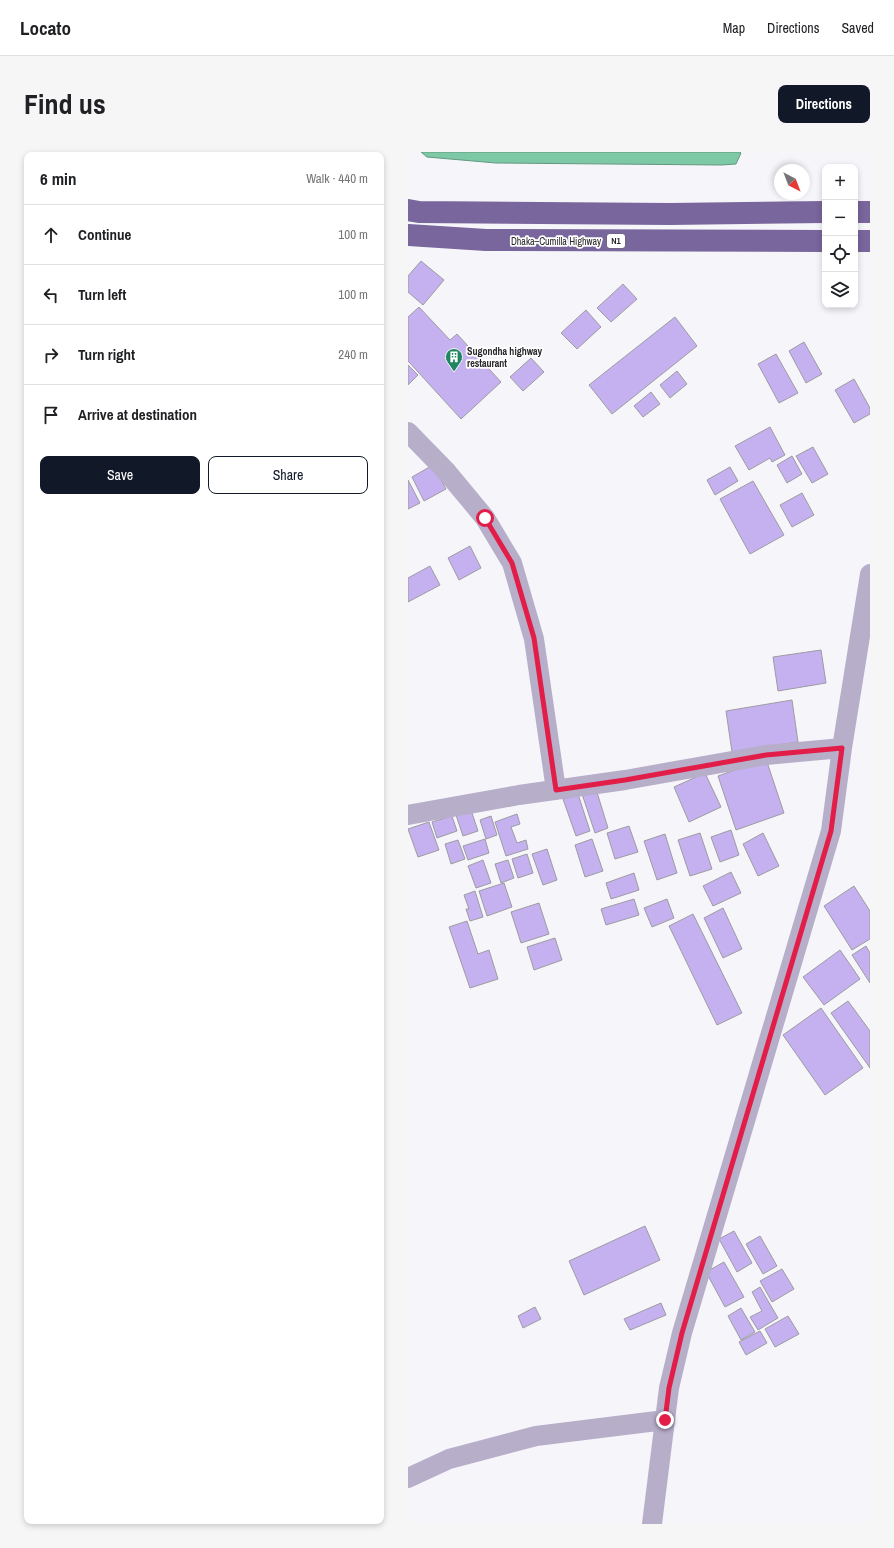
<!DOCTYPE html>
<meta charset="utf-8">
<style>
body{margin:0;font-family:"Archivo Narrow",sans-serif;background:#f6f6f6;color:#202124}
.controls{position:absolute;right:12px;top:12px;display:grid;overflow:hidden;border-radius:8px;box-shadow:0 2px 6px #0003}
.controls button{width:36px;height:36px;display:grid;place-items:center;padding:0;border:0;border-bottom:1px solid #e0e0e0;background:#fff;color:#202124;font:20px sans-serif}
.compass{position:absolute;left:366px;top:12px;width:36px;height:36px;border-radius:50%;background:#fff;box-shadow:0 2px 6px #0003;rotate:138deg}
.stop{position:absolute;width:12px;height:12px;margin:-9px;border:3px solid #e11d48;border-radius:50%;background:#fff}
.stop.end{background:#e11d48;border-color:#fff;box-shadow:0 1px 4px #0008}
.list{margin:0;padding:0;list-style:none}
h2{display:flex;justify-content:space-between;align-items:center;height:52px;margin:0;padding:0 16px;font-size:17px}
h2 small{font-size:13px;font-weight:400;color:#757577}
.list li{display:grid;grid-template-columns:26px 1fr auto;gap:12px;align-items:center;box-sizing:border-box;height:60px;padding:0 16px;border-top:1px solid #e0e0e0}
.list b{display:block;font-size:15px;white-space:nowrap}
.list em{font-size:13px;font-style:normal;color:#757577}
.actions{display:flex;gap:8px;padding:12px 16px}
.actions a{flex:1;padding:9px 0;border:1px solid #111827;border-radius:8px;text-align:center;font-size:14px;color:#111827}
.actions .main{background:#111827;color:#fff}
.icon{flex:none;width:22px;height:22px;fill:none;stroke:currentColor;stroke-width:2;stroke-linecap:round;stroke-linejoin:round}
.map{position:relative;flex:none;width:462px;height:1372px;overflow:hidden;border-radius:8px}
header{display:flex;align-items:center;gap:24px;box-sizing:border-box;height:56px;padding:0 20px;background:#fff;border-bottom:1px solid #e0e0e0}
header strong{font-size:19px}
nav{display:flex;gap:22px;margin-inline-start:auto;font-size:14px}
.intro{display:flex;align-items:center;justify-content:space-between;box-sizing:border-box;height:96px;padding:0 24px}
h1{margin:0;font-size:28px}
.button{padding:10px 18px;border-radius:8px;background:#111827;color:#fff;font-size:14px;font-weight:700}
main{display:flex;gap:24px;padding:0 24px}
aside{flex:1;background:#fff;border-radius:8px;box-shadow:0 2px 6px #0003}
.map>svg:first-child{display:block}
.water{fill:#7dc8a5;stroke:#639780}
.building{fill:#c5b0f0;stroke:#9d9ca0}
.lines{fill:none;stroke-linecap:round;stroke-linejoin:round}
.minor{stroke:#b7aeca;stroke-width:20}
.trunk{stroke:#78669c;stroke-width:22}
.route{stroke:#e11d48;stroke-width:5}
.labels{text-anchor:middle;dominant-baseline:central;stroke-width:3.5;stroke-linejoin:round;paint-order:stroke}
.shield{fill:#fff;stroke:#686768;stroke-width:1}
.shield-label{font-size:9px;font-weight:bold;fill:#272628}
.street-label{font-size:10px;fill:#272628;stroke:#fff}
.poi-label{font-size:10px;font-weight:bold;fill:#272628;stroke:#fff;text-anchor:start}
</style>
<header>
<strong>Locato</strong>
<nav><a>Map</a><a>Directions</a><a>Saved</a></nav>
</header>
<div class="intro"><h1>Find us</h1><a class="button">Directions</a></div>
<main>
<aside>
<h2>6 min<small>Walk · 440 m</small></h2>
<ul class="list">
<li><svg class="icon" aria-label="ahead" viewBox="0 0 24 24"><path d="M12 20V5M6 11l6-6 6 6"/></svg><div><b>Continue</b></div><em>100 m</em></li>
<li><svg class="icon" aria-label="left" viewBox="0 0 24 24"><path d="M17 20v-9H6M10 6l-5 5 5 5"/></svg><div><b>Turn left</b></div><em>100 m</em></li>
<li><svg class="icon" aria-label="right" viewBox="0 0 24 24"><path d="M7 20v-9h11M14 6l5 5-5 5"/></svg><div><b>Turn right</b></div><em>240 m</em></li>
<li><svg class="icon" aria-label="arrive" viewBox="0 0 24 24"><path d="M6 21V4h12l-3 4 3 4H6"/></svg><div><b>Arrive at destination</b></div></li>
</ul>
<div class="actions"><a class="main">Save</a><a>Share</a></div>
</aside>
<div class="map">
<svg width="462" height="1372" viewBox="0 0 462 1372">
<rect width="100%" height="100%" fill="#f6f5fa"/>
<path class="water" d="M13,0H332L333,1L328,12L313,13L88,11L19,5Z"/>
<path class="building" d="M13,109L36,128L15,153L0,140V124Z
M215,132L229,147L203,170L189,156Z
M11,155L42,188L49,182L93,230L53,267L0,209V165Z
M178,158L193,175L169,197L153,181Z
M267,165L289,194L204,262L181,233Z
M396,190L414,222L398,231L381,199Z
M368,202L390,241L371,251L350,212Z
M123,206L136,220L115,239L102,225Z
M0,213L10,223L0,233Z
M269,219L279,232L262,246L252,233Z
M446,227L462,256V262L446,271L427,238Z
M243,240L252,252L235,265L226,254Z
M362,275L377,303L364,310L362,306L341,318L327,294Z
M405,295L420,322L404,331L388,304Z
M384,304L394,322L379,331L369,313Z
M25,313L38,337L16,349L4,325Z
M322,315L330,329L307,343L299,328Z
M0,328L12,351L0,357Z
M345,329L376,383L342,402L312,347Z
M394,341L406,363L384,375L372,353Z
M62,394L73,416L51,428L40,406Z
M22,414L32,433L0,450V426Z
M413,498L418,531L370,539L365,505Z
M384,548L390,590L324,600L318,559Z
M358,607L376,661L328,678L310,624Z
M297,621L313,655L281,670L266,635Z
M188,637L200,676L187,681L174,642Z
M170,642L182,679L168,684L155,647Z
M63,658L70,679L55,684L48,663Z
M109,662L112,672L103,675L109,691L118,688L120,697L98,704L87,670Z
M44,664L49,679L29,686L24,670Z
M83,664L89,683L78,687L72,668Z
M21,670L31,698L10,705L0,677Z
M221,674L230,700L207,707L199,681Z
M323,678L331,703L312,710L303,685Z
M292,681L304,717L282,724L270,688Z
M355,681L371,714L350,724L335,692Z
M257,682L269,721L249,728L236,689Z
M77,687L81,701L60,708L55,694Z
M184,687L195,719L177,725L167,693Z
M50,688L57,707L43,712L37,692Z
M139,697L149,728L135,733L124,702Z
M119,702L125,721L110,726L104,707Z
M75,708L83,731L68,736L60,714Z
M100,708L106,726L93,731L87,712Z
M323,720L333,741L305,754L295,734Z
M226,721L231,738L203,747L198,731Z
M96,731L104,755L79,764L71,739Z
M446,734L462,759V787L444,798L416,754Z
M67,739L75,765L62,769L58,757H61L56,743Z
M226,747L231,763L198,773L193,757Z
M259,747L266,766L244,775L236,756Z
M131,751L141,782L113,791L103,760Z
M315,756L334,797L315,806L296,766Z
M285,762L334,861L309,873L261,774Z
M59,769L70,802L81,798L90,827L62,836L41,775Z
M147,786L154,808L126,818L119,795Z
M458,794L462,801V831L444,803Z
M432,798L452,827L416,853L395,825Z
M440,849L462,879V916L423,861Z
M413,856L455,916L417,943L375,883Z
M237,1074L252,1108L176,1143L161,1109Z
M326,1079L344,1111L329,1120L311,1087Z
M352,1084L369,1114L355,1122L338,1092Z
M316,1110L336,1145L317,1155L298,1120Z
M374,1117L386,1137L364,1150L352,1129Z
M352,1135L370,1166L350,1178L342,1165L354,1159L344,1140Z
M253,1151L258,1163L222,1178L216,1167Z
M127,1155L133,1167L115,1176L110,1164Z
M333,1156L347,1180L333,1188L320,1164Z
M380,1164L391,1182L367,1195L357,1177Z
M352,1179L359,1191L338,1203L331,1190Z"/>
<g class="lines">
<path class="minor" d="M0,280L38,319L77,366L104,411L126,487L148,638
M0,663L111,643L217,628L358,603L434,596
M0,1326L41,1307L128,1284L257,1268
M244,1372L261,1236L274,1181L423,679L434,596L462,422"/>
<path class="trunk" d="M0,58L11,60L262,62L417,60
M447,60H462
M0,83L78,88L417,89
M447,89H462"/>
</g>
<g class="lines">
<path class="route" d="M77,366L104,411L126,486L148,638L217,628L358,603L434,596L423,679L274,1181L261,1236L257,1268"/>
</g>
<defs>
<symbol id="building-pin" viewBox="-11 -11 22 30"><path d="M0 17L-7.5 6A9.5 9.5 0 1 1 7.5 6Z" fill="#208560" stroke="#fff"/><path d="M-4-6H4V6H1V3H-1V6H-4ZM-2.5-4.3h1.7v1.8h-1.7ZM.8-4.3h1.7v1.8H.8ZM-2.5-1h1.7V.8h-1.7ZM.8-1h1.7V.8H.8Z" fill="#fff"/></symbol>
</defs>
<g fill-rule="evenodd">
<use href="#building-pin" x="36" y="195" width="20" height="27"/>
</g>
<g class="labels">
<rect class="shield" x="199" y="82" width="18" height="14" rx="3"/>
<g class="shield-label">
<text x="208" y="89">N1</text>
</g>
<g class="street-label">
<text x="148" y="89">Dhaka–Cumilla Highway</text>
</g>
<g class="poi-label">
<text x="59" y="199">Sugondha highway<tspan x="59" dy="12">restaurant</tspan></text>
</g>
</g>
</svg>
<div class="controls">
<button>+</button>
<button>−</button>
<button><svg class="icon" aria-label="locate" viewBox="0 0 24 24"><circle cx="12" cy="12" r="6"/><path d="M12 2v4M12 18v4M2 12h4M18 12h4"/></svg></button>
<button><svg class="icon" aria-label="layers" viewBox="0 0 24 24"><path d="M12 4l9 5-9 5-9-5zM3 14l9 5 9-5"/></svg></button>
</div>
<svg class="compass" viewBox="-18 -18 36 36"><path d="M0-13l5 13h-10z" fill="#e53935"/><path d="M0 13l5-13h-10z" fill="#757577"/></svg>
<div class="stop" style="left:77px;top:366px"></div>
<div class="stop end" style="left:257px;top:1268px"></div>
</div>
</main>
